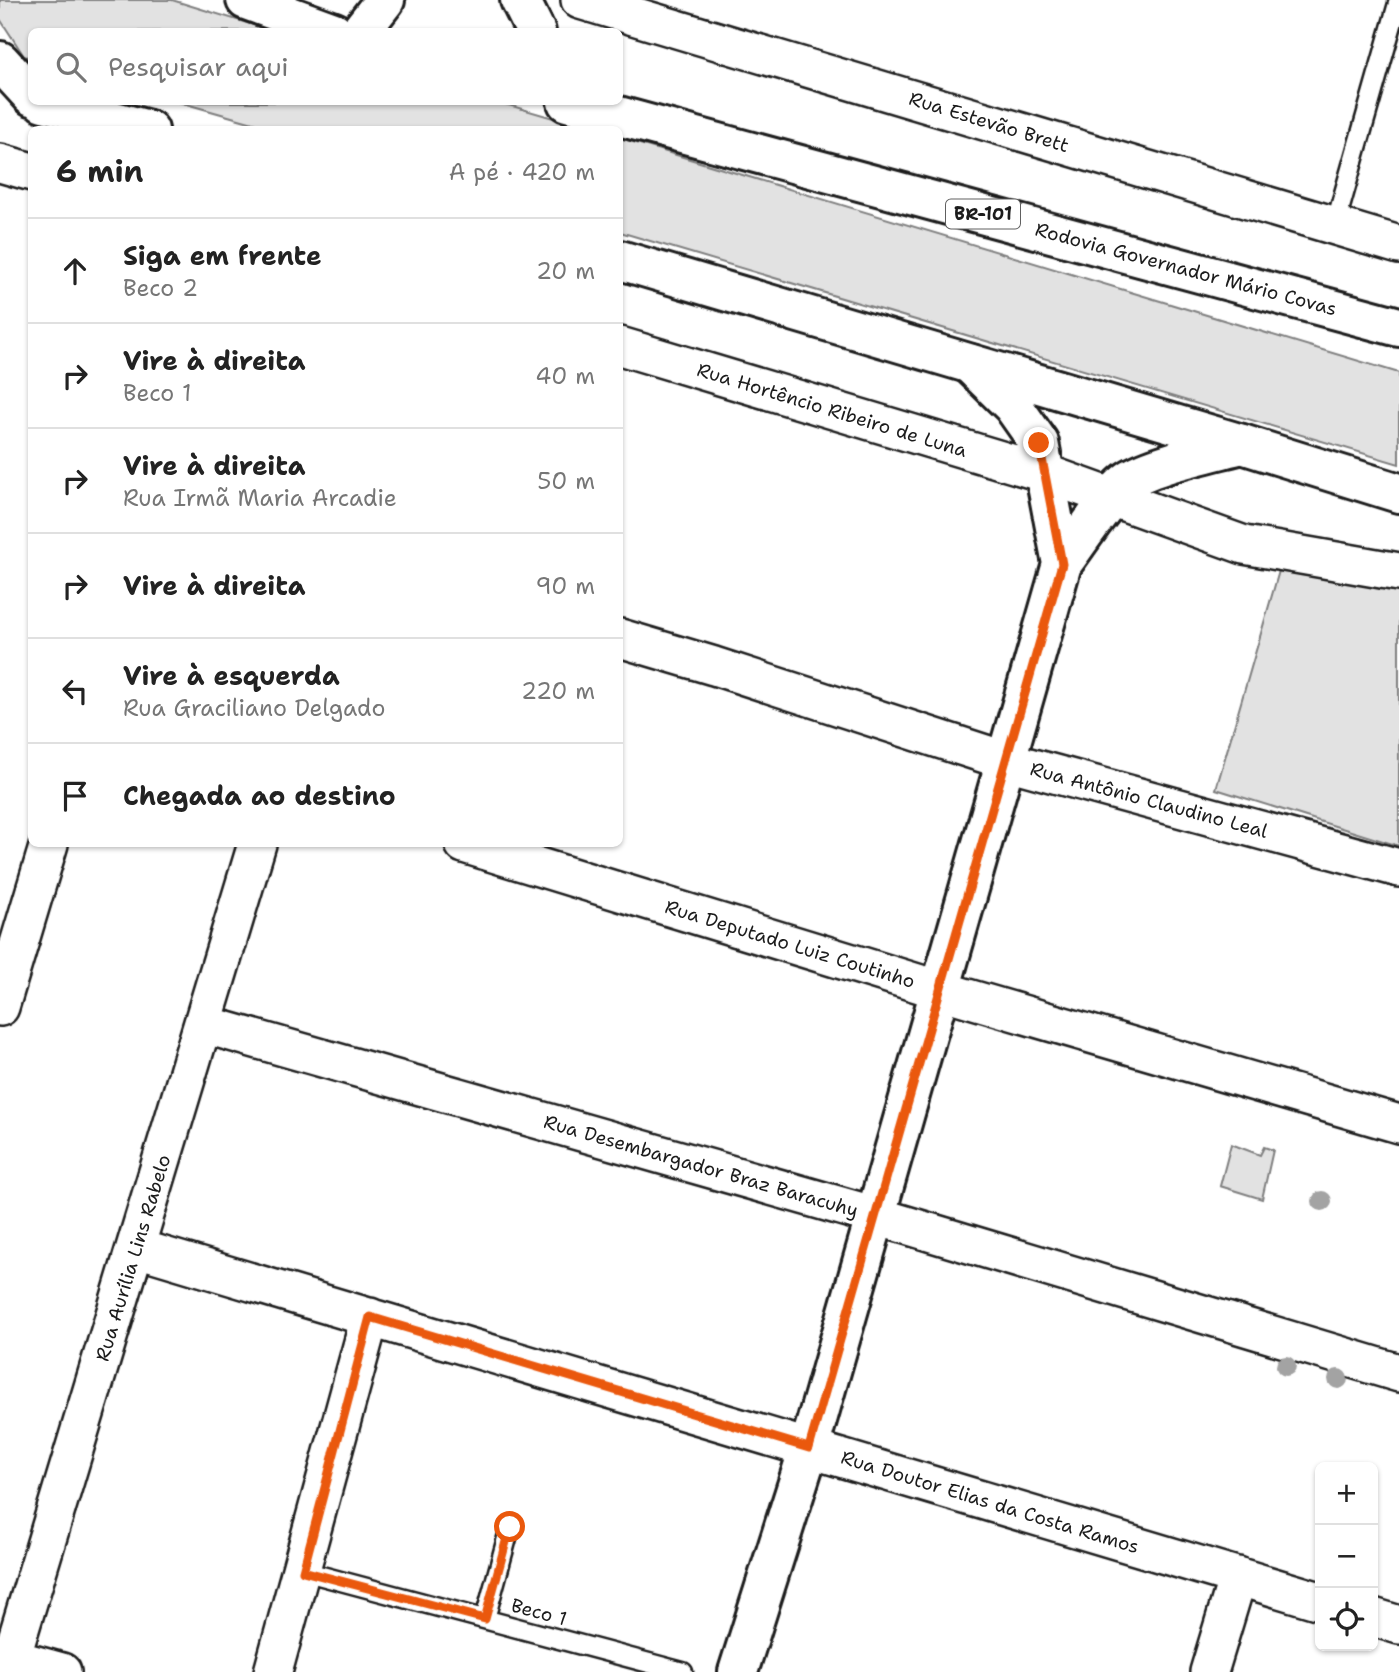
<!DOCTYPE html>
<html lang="pt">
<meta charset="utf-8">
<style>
body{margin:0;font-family:"Shantell Sans",sans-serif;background:#f2f2f2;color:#222}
.controls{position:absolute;right:21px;bottom:21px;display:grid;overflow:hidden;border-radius:10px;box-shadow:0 2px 5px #0004}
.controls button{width:63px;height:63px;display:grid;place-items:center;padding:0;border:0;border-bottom:2px solid #e0e0e0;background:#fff;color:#222;font:35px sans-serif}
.stop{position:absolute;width:21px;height:21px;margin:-16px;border:5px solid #ea580c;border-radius:50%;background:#fff}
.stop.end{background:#ea580c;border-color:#fff;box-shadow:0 2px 7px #0008}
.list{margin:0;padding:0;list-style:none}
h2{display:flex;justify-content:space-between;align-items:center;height:91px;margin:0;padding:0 28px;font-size:30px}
h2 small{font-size:23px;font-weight:400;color:#767676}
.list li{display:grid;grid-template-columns:46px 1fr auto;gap:21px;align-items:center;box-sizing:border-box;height:105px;padding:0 28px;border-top:2px solid #e0e0e0}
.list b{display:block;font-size:26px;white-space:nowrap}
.list p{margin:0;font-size:23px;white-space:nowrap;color:#767676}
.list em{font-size:23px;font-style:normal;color:#767676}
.icon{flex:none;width:38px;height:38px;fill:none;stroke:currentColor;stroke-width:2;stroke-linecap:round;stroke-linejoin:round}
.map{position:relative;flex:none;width:1399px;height:1672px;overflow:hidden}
.search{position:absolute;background:#fff;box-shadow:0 2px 5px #0004;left:28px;top:28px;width:595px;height:77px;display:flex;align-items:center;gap:18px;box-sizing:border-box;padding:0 24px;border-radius:10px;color:#767676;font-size:26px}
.panel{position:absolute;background:#fff;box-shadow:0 2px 5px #0004;left:28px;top:126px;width:595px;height:721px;border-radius:10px}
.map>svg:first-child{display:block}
.green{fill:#e2e2e2;stroke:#7f7f7f;stroke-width:2}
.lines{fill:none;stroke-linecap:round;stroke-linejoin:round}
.lane-casing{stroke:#1c1c1c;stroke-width:23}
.street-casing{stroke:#1c1c1c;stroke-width:42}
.secondary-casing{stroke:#1c1c1c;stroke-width:44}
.highway-casing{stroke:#1c1c1c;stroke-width:44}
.lane{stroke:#fff;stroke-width:18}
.street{stroke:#fff;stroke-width:37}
.secondary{stroke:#fff;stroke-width:38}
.highway{stroke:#fff;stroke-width:38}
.tree{fill:#a3a3a3}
.route{stroke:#ea580c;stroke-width:9}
.labels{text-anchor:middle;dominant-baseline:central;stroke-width:5;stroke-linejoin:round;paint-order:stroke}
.shield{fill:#fff;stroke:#606060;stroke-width:2}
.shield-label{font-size:18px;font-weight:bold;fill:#1c1c1c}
.street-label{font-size:19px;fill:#1c1c1c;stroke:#fff}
</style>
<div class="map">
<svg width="1399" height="1672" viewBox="0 0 1399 1672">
<rect width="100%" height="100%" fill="#fff"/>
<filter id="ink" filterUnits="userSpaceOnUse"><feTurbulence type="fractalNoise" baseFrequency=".0143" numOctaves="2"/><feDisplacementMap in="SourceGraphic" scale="14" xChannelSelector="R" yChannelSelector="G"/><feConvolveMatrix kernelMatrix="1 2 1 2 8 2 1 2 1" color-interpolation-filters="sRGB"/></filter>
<g filter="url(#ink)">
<path class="green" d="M0,0H172L273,31L32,32L31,58L24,56L0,19Z
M179,102H498L591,129H274Z
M620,138L1399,373V464L620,232Z
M1283,557L1399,574V846L1216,789Z
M1231,1144L1260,1155L1264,1147L1273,1150L1262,1199L1220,1186Z"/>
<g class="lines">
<defs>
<path id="lane" d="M1335,225L1399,0
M303,1571L683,1672
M485,1619L510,1527"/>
<path id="street" d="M580,0L1399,245
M0,163L32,172
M620,346L1044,473L1244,545L1399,572
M620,638L714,666L1007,761L1399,868
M464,844L940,990L1399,1124
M0,1007L49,844
M203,1024L876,1216L1399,1373
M137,1248L1320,1601
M1373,1617L1399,1625
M0,1655L62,1672
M7,1672L257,844
M273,1672L370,1317
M1209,1672L1238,1576"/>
<path id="secondary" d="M520,0L536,32
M360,32L385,0
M970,364L1013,406L1039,443L1062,564
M738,1672L809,1448L1062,564C1078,543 1109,494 1129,480C1153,464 1212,452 1242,444"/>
<path id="highway" d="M246,0L334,32
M0,61L32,96
M43,102L149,130
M567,102L1399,327
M620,260L1242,444L1399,493"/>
</defs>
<use href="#lane" class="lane-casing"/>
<use href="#street" class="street-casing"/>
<use href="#secondary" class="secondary-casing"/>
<use href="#highway" class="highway-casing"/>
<use href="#lane" class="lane"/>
<use href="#street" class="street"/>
<use href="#secondary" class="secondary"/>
<use href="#highway" class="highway"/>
</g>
<g class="tree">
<circle cx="1322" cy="1201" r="10"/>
<circle cx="1286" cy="1366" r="10"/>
<circle cx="1338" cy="1379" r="10"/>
</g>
</g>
<g class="lines" filter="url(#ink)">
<path class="route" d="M510,1527L485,1619L303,1571L370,1317L809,1448L1062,564L1039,443"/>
</g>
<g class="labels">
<rect class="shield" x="946" y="199.5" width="74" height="29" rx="5"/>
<g class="shield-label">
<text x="983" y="214">BR-101</text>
</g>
<g class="street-label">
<text transform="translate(989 122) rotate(17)">Rua Estevão Brett</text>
<text transform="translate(1186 269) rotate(15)">Rodovia Governador Mário Covas</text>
<text transform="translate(832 410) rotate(17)">Rua Hortêncio Ribeiro de Luna</text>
<text transform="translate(1149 800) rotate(15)">Rua Antônio Claudino Leal</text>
<text transform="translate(790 944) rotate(17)">Rua Deputado Luiz Coutinho</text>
<text transform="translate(701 1166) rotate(16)">Rua Desembargador Braz Baracuhy</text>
<text transform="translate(133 1258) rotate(-73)">Rua Aurília Lins Rabelo</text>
<text transform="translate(990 1502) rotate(17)">Rua Doutor Elias da Costa Ramos</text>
<text transform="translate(539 1612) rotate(15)">Beco 1</text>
</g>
</g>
</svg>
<div class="controls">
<button>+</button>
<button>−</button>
<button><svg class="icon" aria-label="locate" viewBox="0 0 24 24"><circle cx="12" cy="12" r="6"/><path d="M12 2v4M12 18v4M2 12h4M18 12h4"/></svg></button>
</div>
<div class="stop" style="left:510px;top:1527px"></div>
<div class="stop end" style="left:1039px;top:443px"></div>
<div class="search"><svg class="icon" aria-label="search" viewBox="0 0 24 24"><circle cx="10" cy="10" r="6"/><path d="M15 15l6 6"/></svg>Pesquisar aqui</div>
<section class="panel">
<h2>6 min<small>A pé · 420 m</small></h2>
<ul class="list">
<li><svg class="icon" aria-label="ahead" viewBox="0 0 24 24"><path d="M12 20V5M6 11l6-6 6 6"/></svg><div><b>Siga em frente</b><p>Beco 2</p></div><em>20 m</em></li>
<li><svg class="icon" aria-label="right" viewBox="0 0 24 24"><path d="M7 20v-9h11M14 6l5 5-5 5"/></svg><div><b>Vire à direita</b><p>Beco 1</p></div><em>40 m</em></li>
<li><svg class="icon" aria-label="right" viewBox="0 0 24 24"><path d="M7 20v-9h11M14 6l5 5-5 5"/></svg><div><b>Vire à direita</b><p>Rua Irmã Maria Arcadie</p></div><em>50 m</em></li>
<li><svg class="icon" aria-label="right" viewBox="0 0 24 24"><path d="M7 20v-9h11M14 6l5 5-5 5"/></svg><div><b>Vire à direita</b></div><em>90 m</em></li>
<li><svg class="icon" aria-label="left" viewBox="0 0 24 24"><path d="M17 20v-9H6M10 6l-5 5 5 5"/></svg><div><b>Vire à esquerda</b><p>Rua Graciliano Delgado</p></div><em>220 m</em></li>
<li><svg class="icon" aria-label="arrive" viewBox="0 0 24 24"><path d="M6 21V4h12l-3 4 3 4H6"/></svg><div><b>Chegada ao destino</b></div></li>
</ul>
</section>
</div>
